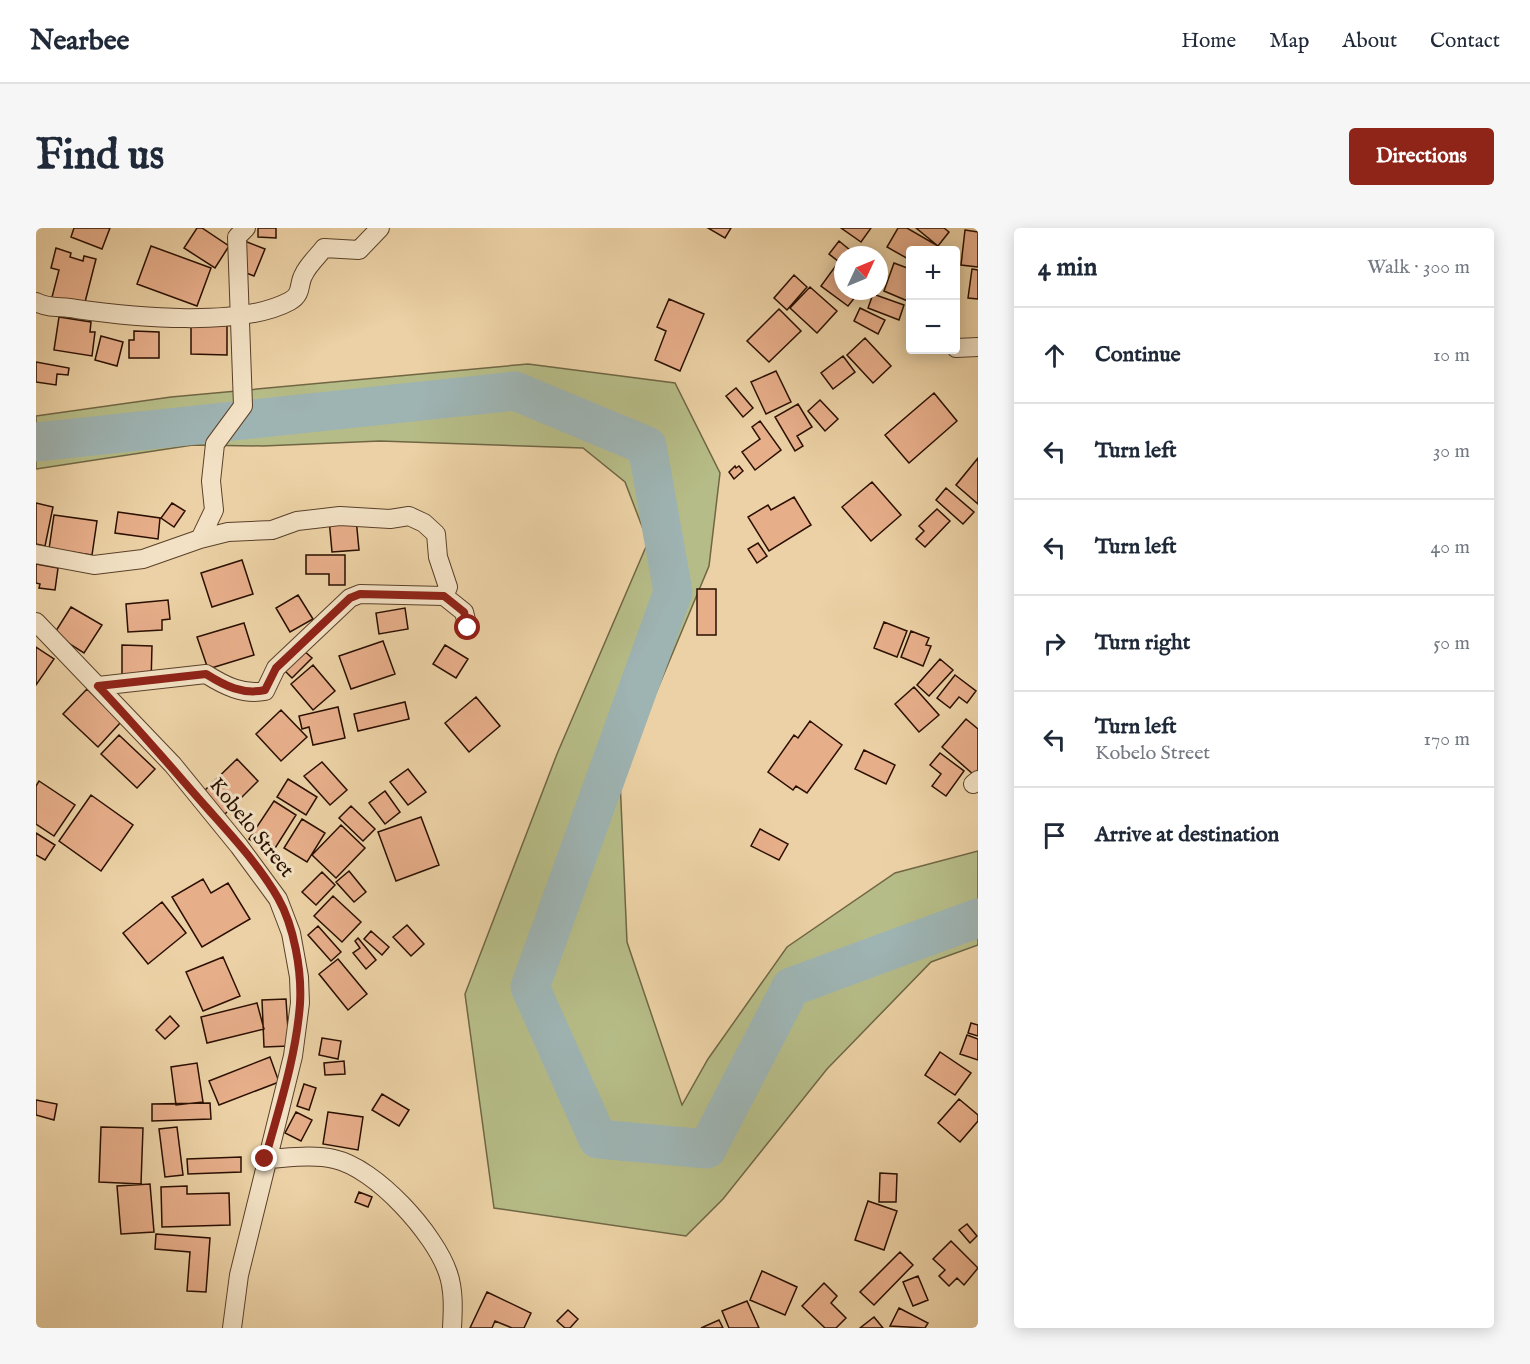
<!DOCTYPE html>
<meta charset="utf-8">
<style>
body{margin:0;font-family:"IM FELL English",serif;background:#f6f6f7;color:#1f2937}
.controls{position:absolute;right:18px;top:18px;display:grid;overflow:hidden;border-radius:6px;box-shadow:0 3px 15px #0003}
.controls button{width:54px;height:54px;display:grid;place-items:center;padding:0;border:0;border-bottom:2px solid #e0e1e3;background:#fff;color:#1f2937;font:30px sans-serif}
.compass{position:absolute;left:798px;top:18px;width:54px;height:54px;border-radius:50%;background:#fff;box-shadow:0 3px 15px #0003;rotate:46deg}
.stop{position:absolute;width:18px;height:18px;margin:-14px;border:4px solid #8f2418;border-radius:50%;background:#fff}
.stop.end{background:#8f2418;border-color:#fff;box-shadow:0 2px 6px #0008}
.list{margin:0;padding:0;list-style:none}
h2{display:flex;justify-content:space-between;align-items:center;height:78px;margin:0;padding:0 24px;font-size:26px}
h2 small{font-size:20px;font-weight:400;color:#747a83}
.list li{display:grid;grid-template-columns:39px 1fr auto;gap:18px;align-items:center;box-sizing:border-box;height:96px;padding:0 24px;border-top:2px solid #e0e1e3}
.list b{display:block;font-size:22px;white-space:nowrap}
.list p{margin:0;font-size:20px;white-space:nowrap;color:#747a83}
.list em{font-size:20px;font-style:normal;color:#747a83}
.icon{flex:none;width:33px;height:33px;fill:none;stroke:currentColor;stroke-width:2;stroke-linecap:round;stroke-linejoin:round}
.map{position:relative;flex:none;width:942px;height:1100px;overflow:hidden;border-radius:6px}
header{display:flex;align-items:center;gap:36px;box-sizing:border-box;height:84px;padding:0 30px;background:#fff;border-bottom:2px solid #e0e1e3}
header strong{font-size:28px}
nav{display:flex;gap:33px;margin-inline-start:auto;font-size:21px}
.intro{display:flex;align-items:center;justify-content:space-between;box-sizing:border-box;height:144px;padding:0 36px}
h1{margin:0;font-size:42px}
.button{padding:15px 27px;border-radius:6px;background:#8f2418;color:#fff;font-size:21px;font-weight:700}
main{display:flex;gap:36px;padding:0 36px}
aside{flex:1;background:#fff;border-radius:6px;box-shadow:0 3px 15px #0003}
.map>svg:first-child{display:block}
.green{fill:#b6bc87;stroke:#706644;stroke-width:1.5}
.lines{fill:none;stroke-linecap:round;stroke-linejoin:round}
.river{stroke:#9eb4b3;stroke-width:39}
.building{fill:#e7ae8a;stroke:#2a0f00;stroke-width:1.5}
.minor-casing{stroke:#5a4029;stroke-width:20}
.minor{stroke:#f2e1c4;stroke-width:18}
.route{stroke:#8f2418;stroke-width:8}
.labels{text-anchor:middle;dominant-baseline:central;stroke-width:6;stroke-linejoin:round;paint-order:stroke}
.street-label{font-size:21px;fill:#2a0f00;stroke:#f2e1c4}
</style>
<header>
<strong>Nearbee</strong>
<nav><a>Home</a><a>Map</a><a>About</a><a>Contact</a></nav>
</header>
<div class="intro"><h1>Find us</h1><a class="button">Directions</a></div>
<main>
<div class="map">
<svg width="942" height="1100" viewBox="0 0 942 1100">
<rect width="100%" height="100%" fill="#ebd1a5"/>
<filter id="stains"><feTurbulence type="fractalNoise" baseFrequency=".00333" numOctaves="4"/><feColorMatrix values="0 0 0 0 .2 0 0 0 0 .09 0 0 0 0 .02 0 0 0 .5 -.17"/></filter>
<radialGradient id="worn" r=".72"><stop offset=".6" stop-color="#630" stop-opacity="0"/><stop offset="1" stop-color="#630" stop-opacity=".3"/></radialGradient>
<path class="green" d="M492,136L639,155L684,245L673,338L584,551L591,714L646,877L672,831L751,719L859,645L942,623V717L895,734L791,841L687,971L650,1008L458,980L429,766L521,526L612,314L589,254L547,220L344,213L227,218L157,217L0,241V188L135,169Z"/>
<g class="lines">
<path class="river" d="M0,214L479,163L611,218L637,364L494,759L562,911L671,921L755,759L942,690"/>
</g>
<path class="building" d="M38,0H74L66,21L35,9Z
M161,0H166L193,18L179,40L148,20Z
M222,0H240V10L222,9Z
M672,0H695L689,10Z
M805,0H835L825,14Z
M862,0H871L902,18L899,22H874V32L851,19Z
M880,0H908L913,4L902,18Z
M929,2L942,4V39L925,37Z
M206,12L229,21L218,48L195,39Z
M803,13L820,27H807V37L793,26Z
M115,18L175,40L161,78L101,56Z
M20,20L35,25L34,29L47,33L48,28L60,31L47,82L15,73L23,42L15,40Z
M858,35L874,41V74L848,63Z
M801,36L807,41V63H824L812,78L785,58Z
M936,41L942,42V71L932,70Z
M758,47L771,59L751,82L738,70Z
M774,59L801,83L781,105L754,80Z
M837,66L868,77L863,92L832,80Z
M633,71L668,86L644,143L619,132L630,103L621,99Z
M824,80L849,92L842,106L818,93Z
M743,81L765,103L733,134L711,113Z
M23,89L55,94L54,104H59L56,128L18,122Z
M155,94L191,95V127L155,126Z
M98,103L123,104V130H93V112H98Z
M65,108L87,114L81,138L59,132Z
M829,110L855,138L837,155L811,127Z
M807,128L819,144L797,161L785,145Z
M0,134L33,140L32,147L21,146L20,157L0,154Z
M740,143L755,174L730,186L715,154Z
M700,160L717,180L707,189L690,168Z
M898,165L921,193L873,235L849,207Z
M784,172L802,191L789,203L772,183Z
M762,176L776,199L761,208L767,218L759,223L739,189Z
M724,193L745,222L719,242L706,224L724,211L716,199Z
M942,230V276L920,257Z
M699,238L700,240L703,238L707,243L698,251L693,244Z
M836,254L865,287L835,313L806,279Z
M910,260L938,284L927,296L900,272Z
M758,269L775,297L733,323L712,289L732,277L735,282Z
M0,275L17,279L9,318L0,316Z
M136,275L149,283L138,299L125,290Z
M901,281L914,293L889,319L880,311L888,303L883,298Z
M82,284L124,290L122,311L79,305Z
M18,287L61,293L56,327L13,321Z
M320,290L323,322L296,324L293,291Z
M722,315L731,328L721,335L712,321Z
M270,327H309V357H293V346H270Z
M206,332L217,366L176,379L165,345Z
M0,336L22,340L19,362L3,360L4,356L0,355Z
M661,361H680V407H661Z
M262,367L277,391L254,404L240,380Z
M132,372L134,391L126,392V402L92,404L90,376Z
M35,379L66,397L48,425L18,406Z
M369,380L372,401L343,406L340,385Z
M848,394L871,403L861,429L838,420Z
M208,395L218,427L172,441L161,409Z
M875,403L893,410L890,417L895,418L887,438L865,429Z
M347,413L359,446L315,461L303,428Z
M86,417L116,418L115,456L86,455Z
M409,417L432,431L420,450L397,436Z
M0,419L18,431L0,457Z
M266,421L276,430L256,450L247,441Z
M904,431L917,442L893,468L881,457Z
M277,437L299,463L277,482L255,456Z
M919,447L940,463L931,475L923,469L914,480L901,470Z
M878,459L903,487L883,504L859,476Z
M51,461L85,494L62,519L27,486Z
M440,469L464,498L433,524L409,495Z
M369,474L373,491L322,503L318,486Z
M302,479L309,510L277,517L273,499L266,501L263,488Z
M245,482L271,509L245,533L220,506Z
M930,491L942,501V542L938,547L906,519Z
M774,493L806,517L771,565L760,558L757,562L732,544L758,507L762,510Z
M83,507L119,541L101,560L65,526Z
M828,522L859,537L850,556L819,541Z
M904,525L928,543L910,568L896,558L905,546L894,537Z
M201,531L222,553L188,587L166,565Z
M286,534L311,562L294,577L268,548Z
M372,541L390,564L372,577L354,554Z
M252,551L281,569L270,587L241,569Z
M3,553L39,577L18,608L0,596V558Z
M349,563L364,584L349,596L333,575Z
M55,567L97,597L65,643L23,613Z
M238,573L260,587L236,625L213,611Z
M315,578L339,601L327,613L303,590Z
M385,589L403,637L360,653L342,604Z
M266,591L289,605L271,634L248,620Z
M305,597L329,620L300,650L276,627Z
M724,601L752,616L743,632L715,618Z
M0,605L19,617L9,632L0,627Z
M313,643L330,664L318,674L300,654Z
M286,644L299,657L280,677L266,664Z
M167,651L175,665L192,655L214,691L166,719L136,669Z
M297,668L325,694L306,714L278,688Z
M126,674L150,705L112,736L87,705Z
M371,697L388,716L375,728L357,709Z
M282,698L305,724L295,733L272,707Z
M335,703L353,719L346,727L328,711Z
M322,710L340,732L330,741L317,725L324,720L319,713Z
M187,729L204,768L167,783L150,744Z
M302,731L331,766L312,782L283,746Z
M250,771L253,818L228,819L226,772Z
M221,775L228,801L171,815L165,789Z
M134,788L143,798L129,811L120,802Z
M935,795L942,797V808L932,805Z
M931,807L942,811V832L924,826Z
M286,810L305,813L302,831L283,827Z
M904,824L935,845L919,867L889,847Z
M234,829L243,854L183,877L173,853Z
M308,833L309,846L289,847L288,835Z
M161,835L167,874L140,877L135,839Z
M268,856L280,860L273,882L261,878Z
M346,866L373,882L363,898L336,882Z
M923,871L942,887V893L924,914L902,895Z
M0,872L21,876L18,892L0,887Z
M174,875L175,891L116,893V876Z
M260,884L276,892L265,913L249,905Z
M292,884L327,889L322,922L287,916Z
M65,899L107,900L105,956L63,954Z
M141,899L147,947L129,949L123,901Z
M205,929V944L152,946L151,931Z
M844,945L861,946L860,974H843Z
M114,956L118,1004L85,1006L81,958Z
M151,958V966L193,965L194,997L126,999L125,959Z
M323,964L336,969L332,979L319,974Z
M832,973L861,983L848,1022L819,1012Z
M931,996L941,1008L934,1015L923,1002Z
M120,1006L174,1010L170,1064L151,1063L154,1024L119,1021Z
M915,1013L942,1040L928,1057L921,1050L913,1058L903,1048L909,1042L897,1031Z
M864,1024L877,1037L838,1077L824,1064Z
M726,1043L761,1059L749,1087L714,1072Z
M882,1048L892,1072L877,1078L867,1054Z
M788,1055L801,1068L795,1075L810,1090L800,1100H789L766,1078Z
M451,1064L495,1085L488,1100H476L459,1093L456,1100H434Z
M711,1073L723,1100H693L686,1083Z
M863,1080L892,1095L889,1100L854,1098Z
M532,1082L542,1091L534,1100H529L521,1093Z
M838,1089L847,1100H824Z
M683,1092L687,1100H665Z"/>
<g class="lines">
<defs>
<path id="minor" d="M0,74C13,81 26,78 40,81C96,89 205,100 254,73C267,66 262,55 268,46C272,37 282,28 288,20L323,22L344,0
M920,120L942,119
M164,311L192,304L236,302L261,293L304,288L354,291L373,288L388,295L400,306L402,329L412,359L408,368
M0,326L58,337L107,331L164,311L178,282L175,253L179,216L207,178L201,9L210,0
M0,394L137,537L203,618L242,671L255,705L263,749L264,775L257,828L203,1047L196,1100
M62,458L170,446C189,458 207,467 229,463L240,440L314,370L324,366L408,368L428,384L432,400
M937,556L942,552
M229,931C251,930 277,926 298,931C340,940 399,1006 412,1045C418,1062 417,1082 416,1100"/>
</defs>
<use href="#minor" class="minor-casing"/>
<use href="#minor" class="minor"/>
</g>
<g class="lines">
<path class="route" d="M229,931C243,880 260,829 264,776C266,743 258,698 242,670C223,637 196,608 171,580C135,539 100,498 62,458L170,446C189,458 207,467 229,462L240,440L314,370L324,366L408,368L428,384L432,400"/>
</g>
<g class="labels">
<g class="street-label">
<text transform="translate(215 600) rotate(51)">Kobelo Street</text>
</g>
</g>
<rect width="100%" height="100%" filter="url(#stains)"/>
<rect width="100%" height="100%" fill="url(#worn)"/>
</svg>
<div class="controls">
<button>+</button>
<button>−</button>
</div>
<svg class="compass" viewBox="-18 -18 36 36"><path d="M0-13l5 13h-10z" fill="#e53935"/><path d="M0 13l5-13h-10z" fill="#747a83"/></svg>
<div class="stop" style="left:432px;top:400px"></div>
<div class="stop end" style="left:229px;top:931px"></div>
</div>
<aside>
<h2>4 min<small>Walk · 300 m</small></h2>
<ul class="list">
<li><svg class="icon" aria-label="ahead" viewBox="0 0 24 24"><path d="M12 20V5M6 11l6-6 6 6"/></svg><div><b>Continue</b></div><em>10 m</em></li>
<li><svg class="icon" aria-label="left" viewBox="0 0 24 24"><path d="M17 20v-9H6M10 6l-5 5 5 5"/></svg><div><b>Turn left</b></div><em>30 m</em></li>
<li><svg class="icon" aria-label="left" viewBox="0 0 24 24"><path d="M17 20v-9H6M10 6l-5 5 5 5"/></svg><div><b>Turn left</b></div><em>40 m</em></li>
<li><svg class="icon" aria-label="right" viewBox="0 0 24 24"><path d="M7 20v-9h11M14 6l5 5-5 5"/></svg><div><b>Turn right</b></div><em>50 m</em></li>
<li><svg class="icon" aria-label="left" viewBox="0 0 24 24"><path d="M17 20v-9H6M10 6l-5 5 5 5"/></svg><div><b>Turn left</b><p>Kobelo Street</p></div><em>170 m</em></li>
<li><svg class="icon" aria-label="arrive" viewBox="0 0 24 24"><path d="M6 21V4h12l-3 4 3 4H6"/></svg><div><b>Arrive at destination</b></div></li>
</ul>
</aside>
</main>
